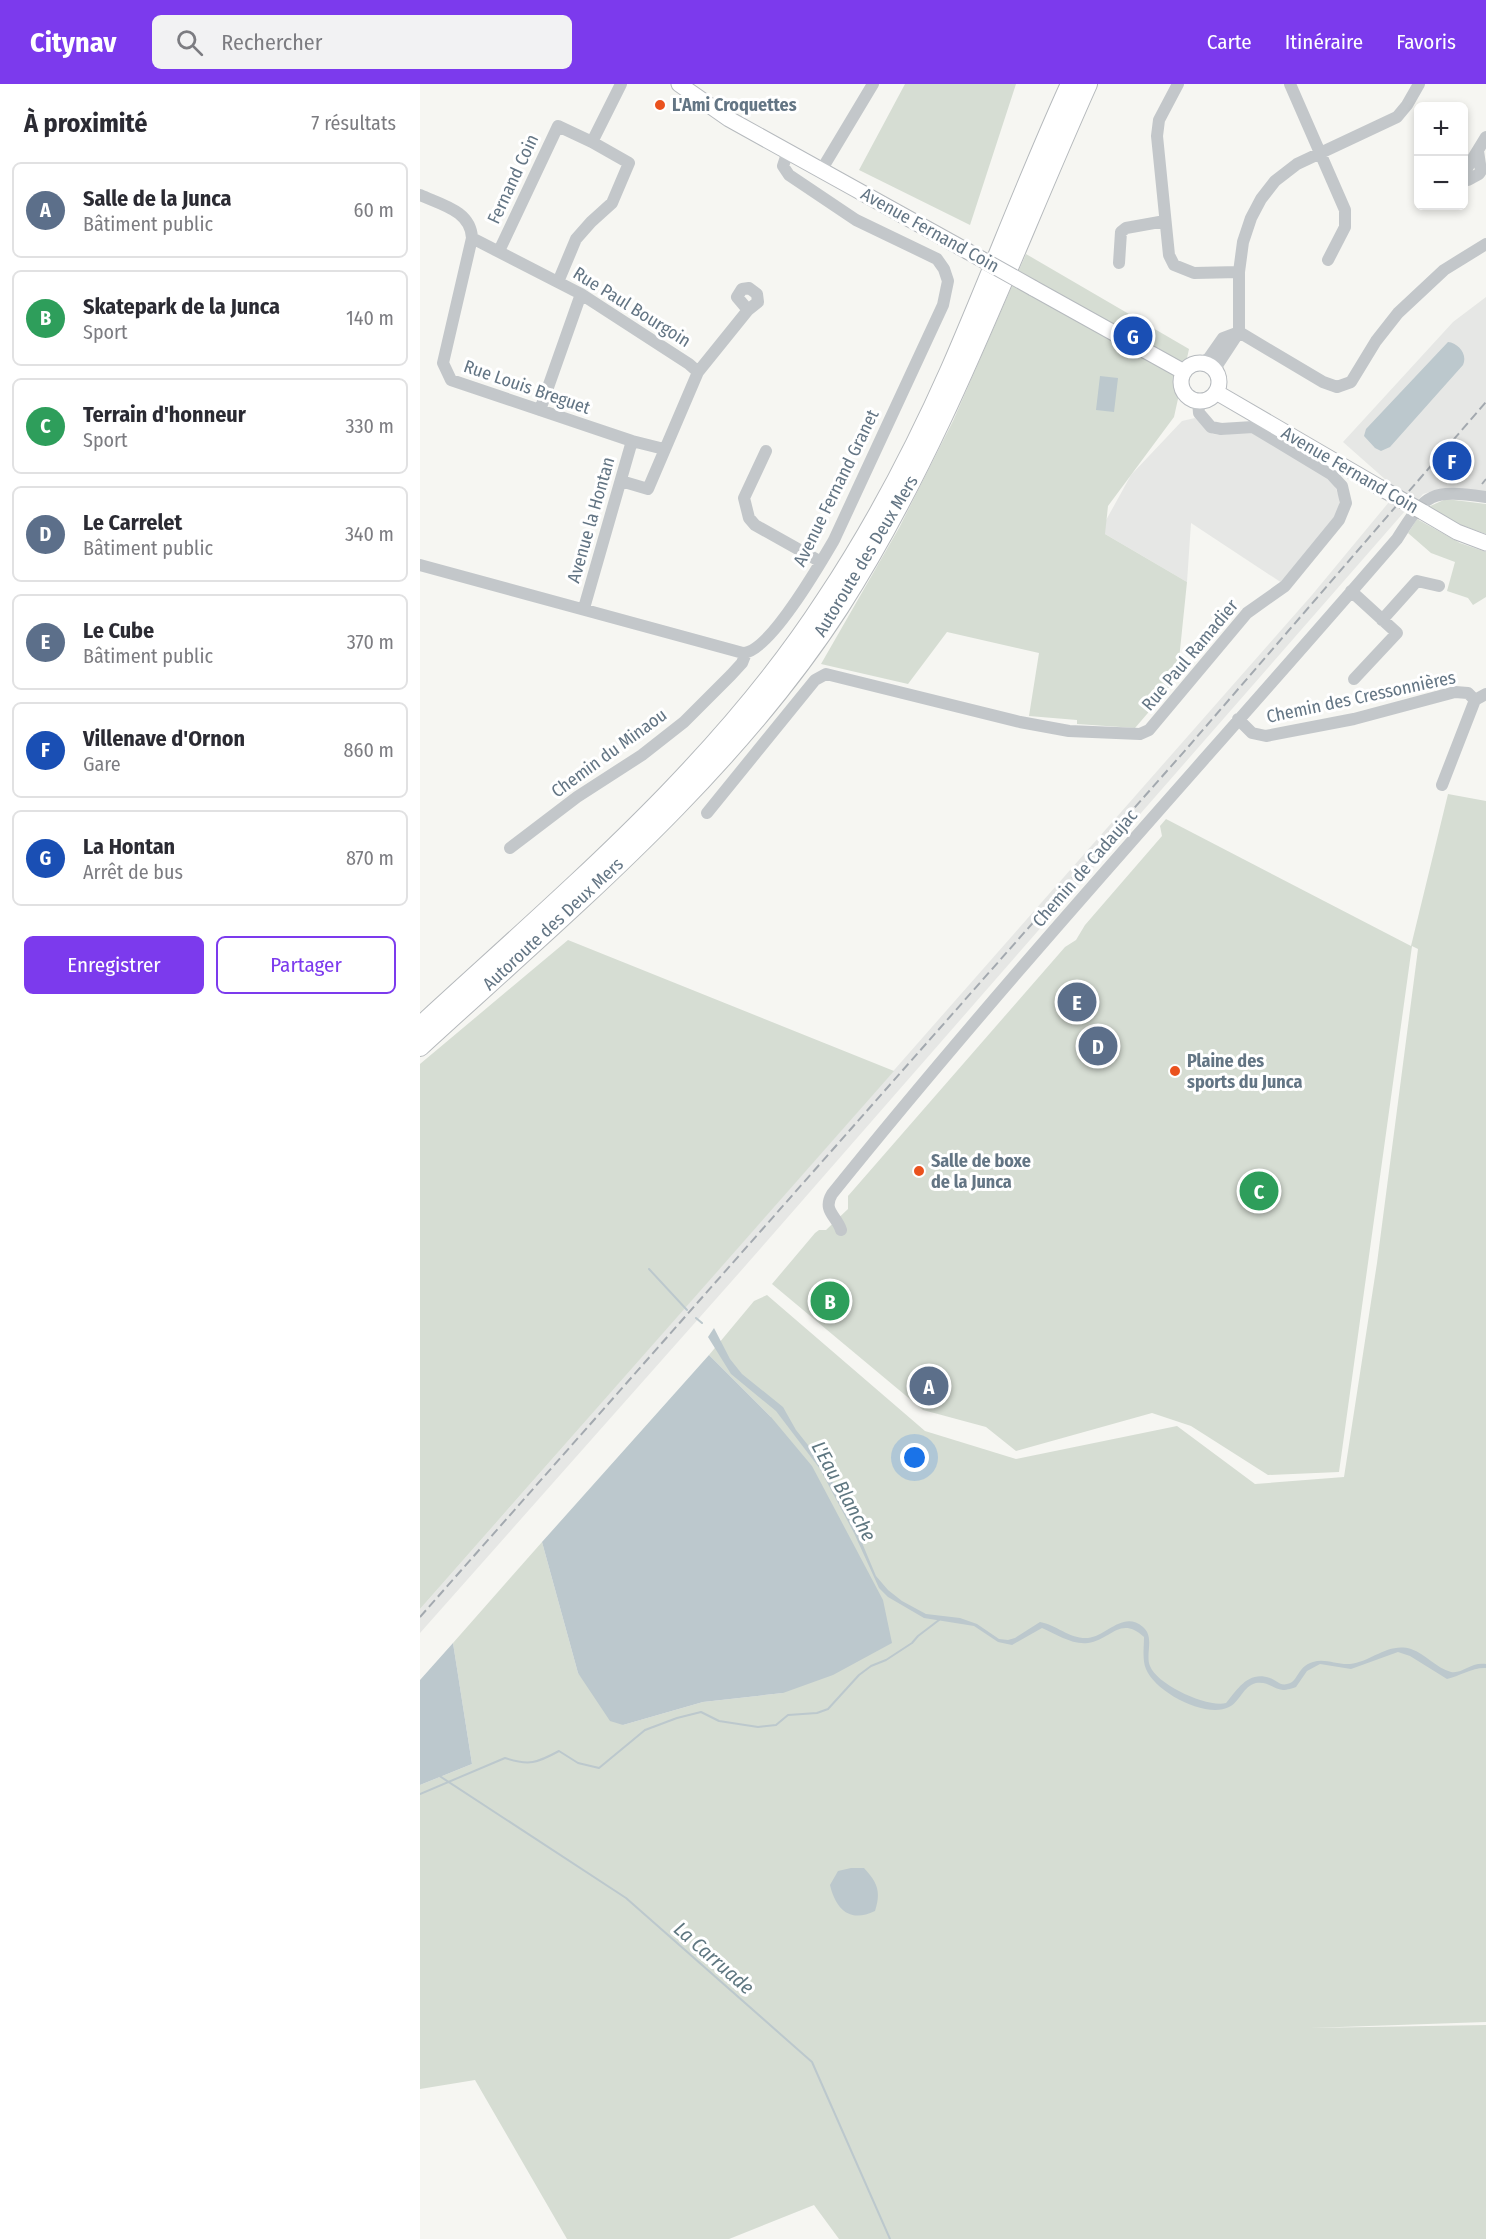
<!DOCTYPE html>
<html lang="fr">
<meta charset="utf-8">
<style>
body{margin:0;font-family:"Fira Sans Condensed",sans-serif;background:#f2f2f3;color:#2b2b33}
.controls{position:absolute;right:18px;top:18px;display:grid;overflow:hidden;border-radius:9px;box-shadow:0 3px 9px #0003}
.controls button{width:54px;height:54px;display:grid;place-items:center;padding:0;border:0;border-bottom:2px solid #e1e1e2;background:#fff;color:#2b2b33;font:30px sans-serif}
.you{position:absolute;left:495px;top:1374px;width:21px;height:21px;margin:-15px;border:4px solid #fff;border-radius:50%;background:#1a73e8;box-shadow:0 0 0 9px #1a73e833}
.badge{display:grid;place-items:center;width:39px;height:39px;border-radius:50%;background:#7c3aed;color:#fff;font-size:20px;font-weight:700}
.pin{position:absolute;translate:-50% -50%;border:3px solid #fff;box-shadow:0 2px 6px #0006}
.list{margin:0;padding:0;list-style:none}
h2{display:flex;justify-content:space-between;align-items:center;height:78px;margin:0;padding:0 24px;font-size:26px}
h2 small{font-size:20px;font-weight:400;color:#7c7c81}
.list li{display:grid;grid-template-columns:39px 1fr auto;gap:18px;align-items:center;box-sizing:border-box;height:96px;margin:0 12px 12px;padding:0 12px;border:2px solid #e1e1e2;border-radius:9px}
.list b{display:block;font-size:22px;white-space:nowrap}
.list p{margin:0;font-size:20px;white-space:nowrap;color:#7c7c81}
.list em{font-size:20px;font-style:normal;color:#7c7c81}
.actions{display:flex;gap:12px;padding:18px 24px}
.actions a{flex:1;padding:14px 0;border:2px solid #7c3aed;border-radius:9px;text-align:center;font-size:21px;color:#7c3aed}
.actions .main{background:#7c3aed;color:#fff}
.icon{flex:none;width:33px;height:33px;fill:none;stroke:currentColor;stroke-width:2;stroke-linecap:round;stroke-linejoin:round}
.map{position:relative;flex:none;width:1066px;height:2155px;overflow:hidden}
header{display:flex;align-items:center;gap:36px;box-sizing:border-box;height:84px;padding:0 30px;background:#7c3aed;color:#fff}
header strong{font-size:28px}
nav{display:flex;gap:33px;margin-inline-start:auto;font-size:21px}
.search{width:420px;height:54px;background:#f2f2f3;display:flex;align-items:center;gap:15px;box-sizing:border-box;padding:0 21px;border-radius:9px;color:#7c7c81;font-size:22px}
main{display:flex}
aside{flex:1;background:#fff}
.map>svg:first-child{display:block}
.built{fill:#e6e7e5}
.green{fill:#d6ddd3}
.water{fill:#bcc8cd}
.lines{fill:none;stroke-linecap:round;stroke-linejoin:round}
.stream{stroke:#bcc8cd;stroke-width:2}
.major-casing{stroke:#b6babe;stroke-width:17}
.highway-casing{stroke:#b5b9bc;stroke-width:20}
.minor{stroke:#c3c7ca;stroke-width:12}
.major{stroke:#fff;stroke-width:15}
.highway{stroke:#fff;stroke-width:18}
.rail{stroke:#a3a9af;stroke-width:2;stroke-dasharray:9 4.5;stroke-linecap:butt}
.major-bridge-casing{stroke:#b6babe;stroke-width:17;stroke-linecap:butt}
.major-bridge{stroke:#fff;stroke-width:15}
.poi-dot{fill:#ea521e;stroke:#fff;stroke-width:2}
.labels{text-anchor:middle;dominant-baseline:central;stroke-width:6;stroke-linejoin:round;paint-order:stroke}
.poi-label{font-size:18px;font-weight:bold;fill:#637584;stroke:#fff;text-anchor:start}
.street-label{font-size:18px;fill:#637584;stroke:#fff}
.water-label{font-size:20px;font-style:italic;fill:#5f7781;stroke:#fff}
</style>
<header>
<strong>Citynav</strong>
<div class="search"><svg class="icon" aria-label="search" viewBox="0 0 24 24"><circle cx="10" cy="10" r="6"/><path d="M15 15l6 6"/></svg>Rechercher</div>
<nav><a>Carte</a><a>Itinéraire</a><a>Favoris</a></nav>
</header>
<main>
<aside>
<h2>À proximité<small>7 résultats</small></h2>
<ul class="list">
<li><span class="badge" style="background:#5c6f8a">A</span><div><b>Salle de la Junca</b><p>Bâtiment public</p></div><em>60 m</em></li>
<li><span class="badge" style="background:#2e9e5b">B</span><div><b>Skatepark de la Junca</b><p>Sport</p></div><em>140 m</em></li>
<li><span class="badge" style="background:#2e9e5b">C</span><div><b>Terrain d'honneur</b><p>Sport</p></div><em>330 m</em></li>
<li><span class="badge" style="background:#5c6f8a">D</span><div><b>Le Carrelet</b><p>Bâtiment public</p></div><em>340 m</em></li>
<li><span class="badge" style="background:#5c6f8a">E</span><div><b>Le Cube</b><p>Bâtiment public</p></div><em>370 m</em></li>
<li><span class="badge" style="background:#1a4fb4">F</span><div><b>Villenave d'Ornon</b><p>Gare</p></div><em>860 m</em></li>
<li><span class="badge" style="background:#1a4fb4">G</span><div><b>La Hontan</b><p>Arrêt de bus</p></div><em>870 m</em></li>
</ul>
<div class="actions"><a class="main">Enregistrer</a><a>Partager</a></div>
</aside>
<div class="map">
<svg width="1066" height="2155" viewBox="0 0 1066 2155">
<rect width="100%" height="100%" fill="#f6f6f2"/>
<path class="built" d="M1066,213V407H1013L1003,410L997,417L975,404L923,358L1033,238Z
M775,334L793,350L800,351L826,348L834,349L907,393L914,400L920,415L919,424L915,434L862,499L771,439L767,498L680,447L711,391L762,337Z
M969,418L985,427L319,1189L0,1549V1525L892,511Z"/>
<path class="green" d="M485,0H596L550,141L439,86Z
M606,170L769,265L754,333L688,422L685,450L767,498L757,595L715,644L657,640V636L609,632L619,569L527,548L488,600L401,580L479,444L533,337Z
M1026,415L1066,420V450L1041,441L1008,423Z
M997,435L1040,459L1066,468V513L1053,521L1048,514L1027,507L1035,478L1011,469L988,449Z
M1028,710L1066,717V1938L890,1944L1066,1941V2155H419L394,2121L309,2155H147L55,1996L0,2005V1701L52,1680L33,1559L122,1458L158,1589L203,1641L283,1618L363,1609L351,1333L289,1271L334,1217L347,1211L505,1347L596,1375L757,1342L835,1400L924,1393L957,1179L998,865L992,862L919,1388L848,1391L771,1342L732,1329L596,1367L566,1343L503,1326L352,1200L395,1149L399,1146H406L428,1125V1112L645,863L656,856L665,841L742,752L740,742L746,735L991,862Z
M148,856L474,987L0,1525V980Z"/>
<path class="water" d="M1028,258C1038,259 1048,270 1043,281L970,363L961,367L955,364L944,352L946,345Z
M680,292L698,294L694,328L676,326Z
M294,1244L310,1275L322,1290L363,1323L376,1346L403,1380L432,1435L456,1492L468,1506L482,1517L506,1530L540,1534L557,1540L579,1555L588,1556L595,1554L620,1538C637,1541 649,1555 668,1554C687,1552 703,1526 723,1543C735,1553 725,1570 730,1582C737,1601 788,1624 806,1619C817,1606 828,1586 850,1594C856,1596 860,1602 867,1600C879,1598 876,1583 893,1578C905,1574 917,1581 930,1580C951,1578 968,1558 991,1565C1006,1570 1016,1584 1031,1588C1043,1590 1050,1578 1066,1580V1584C1054,1583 1039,1592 1027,1595L990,1572L978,1568L931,1585L900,1580L887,1587L876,1603C873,1604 867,1606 863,1606C853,1605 848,1597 836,1599C823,1602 820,1618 809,1623C786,1635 735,1608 726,1585C722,1576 724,1562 724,1553C700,1531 691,1556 668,1559C652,1561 636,1550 622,1544L592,1561L578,1558L554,1542L504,1534L468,1513L459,1504L434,1449L400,1385L356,1327L311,1290L288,1253Z
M289,1271L351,1333L392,1382L463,1516L472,1559L413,1591L363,1609L283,1618L203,1641L190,1637L158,1589L122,1458Z
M33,1559L52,1680L0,1701V1596Z
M431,1784H444C458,1799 461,1808 455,1827C430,1839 416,1826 410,1801L418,1787Z"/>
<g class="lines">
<path class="stream" d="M229,1185L267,1226
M276,1234L282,1239
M18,1691L206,1814L392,1978L470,2155
M0,1710L85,1674C109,1682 117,1679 139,1667L158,1679L179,1684L225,1646L257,1634L281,1628L299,1637L338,1643L356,1641L368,1631L397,1629L408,1625L439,1591L451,1582L466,1576L492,1559L498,1552L519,1536"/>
<defs>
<path id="major" d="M259,0L309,35L547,167
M613,204L764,288
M761 298a19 19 0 1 1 38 0a19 19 0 1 1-38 0Z
M796,308L959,403
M1003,428L1037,448L1066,459"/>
<path id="highway" d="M0,942C143,810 298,681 405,516C453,444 495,364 530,285C571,191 607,94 650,0
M0,963C146,829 312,691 420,523C524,360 589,176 668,0"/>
</defs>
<use href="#major" class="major-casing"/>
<use href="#highway" class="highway-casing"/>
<path class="minor" d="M758,0L739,36L737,52L749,171L754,181L774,189L819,188
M870,0L925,126V143L908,176
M172,58L201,0
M1058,67L1061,87L1059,90L1048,96L1044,94V89L1066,53
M402,85L453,0
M0,111C22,121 51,127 52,154L161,210L269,280L278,288L228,405L201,397
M52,154L23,279L31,296L212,357L244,365
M79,167L138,42L172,58L209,79L192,119L171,138L156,155L138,198
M699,179L701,148L706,144L745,137
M819,248L903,298L917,303L931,298L956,257L978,229L1024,186L1066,160
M782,279L789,274L803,254L819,248
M278,288L328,226L338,218L337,210L329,204L322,205L317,213L328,226
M796,288L798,280L819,248V188L823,158L831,134L841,115L855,97L877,80L977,33L987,21L999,0
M120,326L161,210
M346,367L324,414L329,434L335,441L401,478
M0,481L323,569C349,568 400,480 414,456L523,221L528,197L524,185L517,175L436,136L369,91L363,82L368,67
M931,507L977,549L934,595
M164,524L212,357
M962,536L997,497L1019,502
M1055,616L1066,610
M818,635L832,649L846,652L934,635L1035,608L1048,609L1055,616L1022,701
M287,729L395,596L406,590L600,638L649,647L720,650L729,646L827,529L865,502L919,436L926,419L922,402L911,390L833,343L801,345L791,343L779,329L778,317
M90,764L157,713L222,671L264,638L311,591L322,579L326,569
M421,1146C417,1132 402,1127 412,1110C593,885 789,673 977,455C1007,407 1011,406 1066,413"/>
<use href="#major" class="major"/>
<use href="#highway" class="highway"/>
<path class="rail" d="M1062,400L1066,395
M0,1533L769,662L1066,318"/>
<defs>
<path id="major-bridge" d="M547,167L613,204
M959,403L1003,428"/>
</defs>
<use href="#major-bridge" class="major-bridge-casing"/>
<use href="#major-bridge" class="major-bridge"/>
</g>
<g class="poi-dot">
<circle cx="240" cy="21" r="6"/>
<circle cx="755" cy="987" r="6"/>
<circle cx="499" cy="1087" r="6"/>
</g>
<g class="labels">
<g class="poi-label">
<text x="252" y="21">L'Ami Croquettes</text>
<text x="767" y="977">Plaine des<tspan x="767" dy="21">sports du Junca</tspan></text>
<text x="511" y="1077">Salle de boxe<tspan x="511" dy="21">de la Junca</tspan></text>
</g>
<g class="street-label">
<text transform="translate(93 95) rotate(-65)">Fernand Coin</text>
<text transform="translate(510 146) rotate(29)">Avenue Fernand Coin</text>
<text transform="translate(212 223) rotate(32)">Rue Paul Bourgoin</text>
<text transform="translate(107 303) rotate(19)">Rue Louis Breguet</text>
<text transform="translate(930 386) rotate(30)">Avenue Fernand Coin</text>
<text transform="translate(416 404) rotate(-64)">Avenue Fernand Granet</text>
<text transform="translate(171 436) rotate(-74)">Avenue la Hontan</text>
<text transform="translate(446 472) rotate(-59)">Autoroute des Deux Mers</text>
<text transform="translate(770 571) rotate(-50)">Rue Paul Ramadier</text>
<text transform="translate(941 613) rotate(-12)">Chemin des Cressonnières</text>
<text transform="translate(189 669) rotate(-36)">Chemin du Minaou</text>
<text transform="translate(665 784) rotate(-49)">Chemin de Cadaujac</text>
<text transform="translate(133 840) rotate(-43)">Autoroute des Deux Mers</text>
</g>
<g class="water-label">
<text transform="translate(424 1407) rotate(61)">L'Eau Blanche</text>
<text transform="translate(294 1874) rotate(41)">La Carruade</text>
</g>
</g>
</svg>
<div class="controls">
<button>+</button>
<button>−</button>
</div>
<div class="you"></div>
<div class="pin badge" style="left:509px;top:1302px;background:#5c6f8a">A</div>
<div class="pin badge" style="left:410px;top:1217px;background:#2e9e5b">B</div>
<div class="pin badge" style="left:839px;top:1107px;background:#2e9e5b">C</div>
<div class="pin badge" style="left:678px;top:962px;background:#5c6f8a">D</div>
<div class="pin badge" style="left:657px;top:918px;background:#5c6f8a">E</div>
<div class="pin badge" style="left:1032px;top:377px;background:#1a4fb4">F</div>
<div class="pin badge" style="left:713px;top:252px;background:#1a4fb4">G</div>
</div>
</main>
